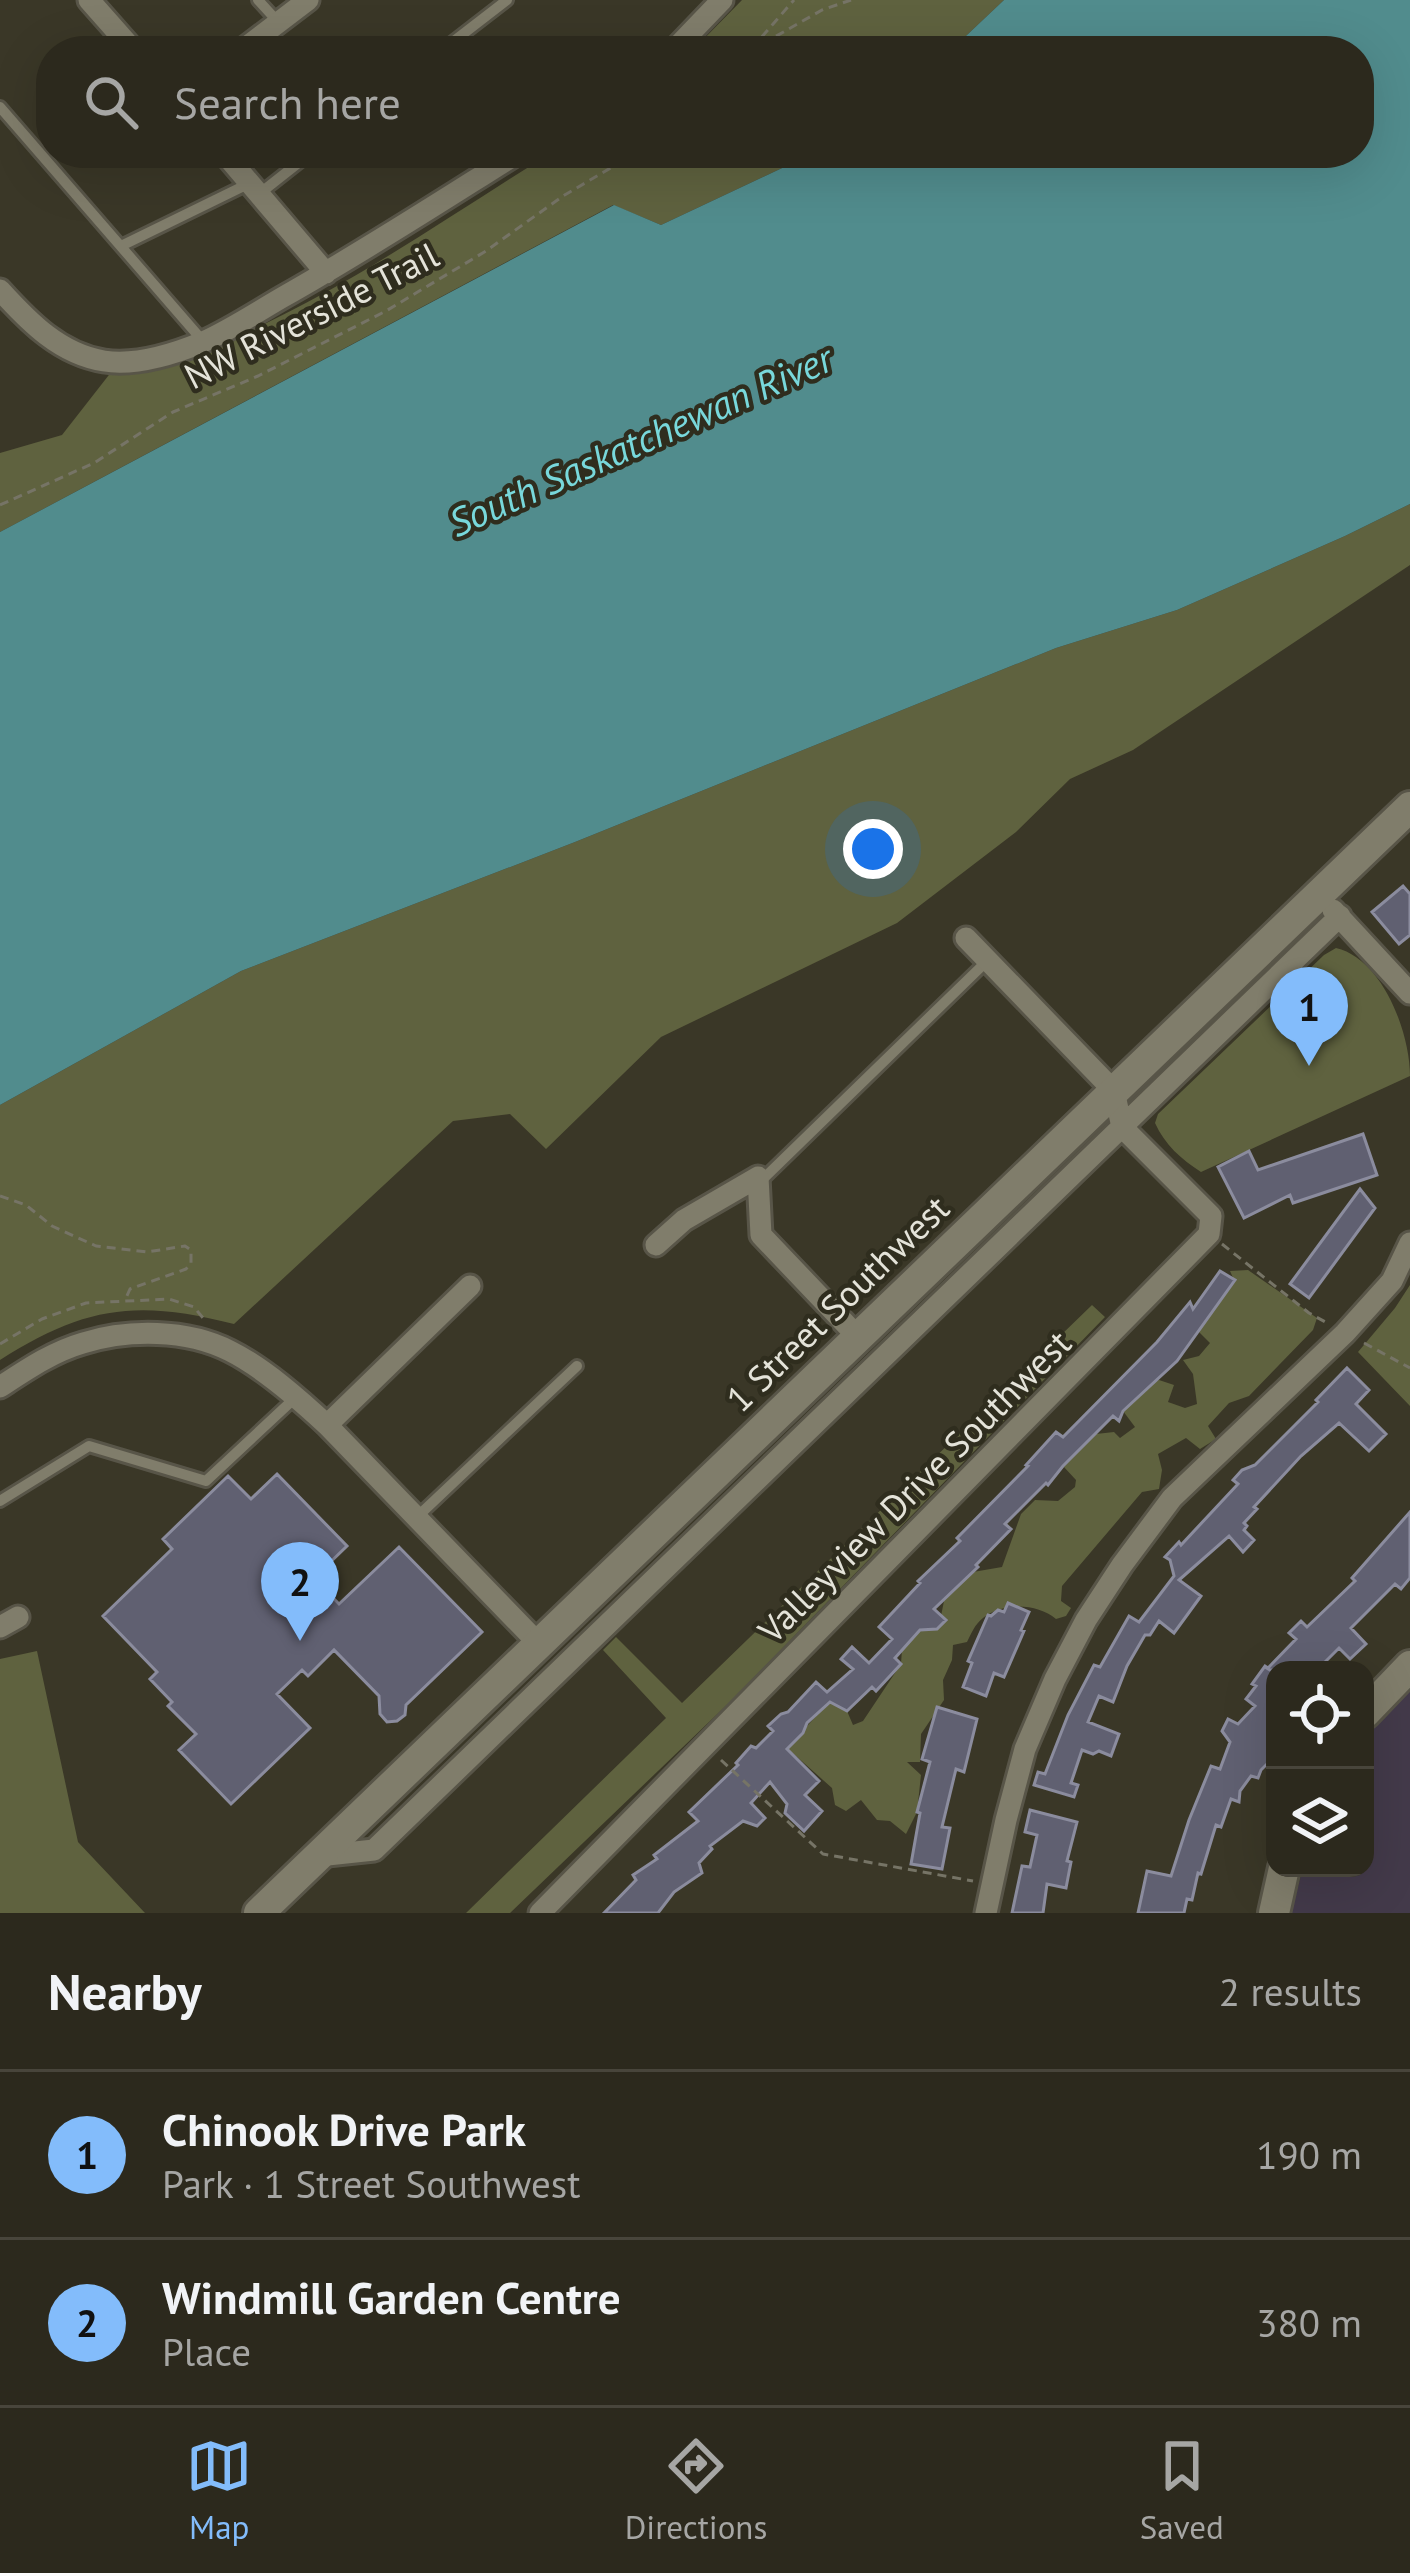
<!DOCTYPE html>
<meta charset="utf-8">
<style>
body{margin:0;font-family:"PT Sans",sans-serif;background:#343126;color:#f1f3f6}
.controls{position:absolute;right:36px;bottom:36px;display:grid;overflow:hidden;border-radius:24px;box-shadow:0 12px 48px #0002}
.controls button{width:108px;height:108px;display:grid;place-items:center;padding:0;border:0;border-bottom:3px solid #48453b;background:#2c291d;color:#f1f3f6;font:60px sans-serif}
.you{position:absolute;left:873px;top:849px;width:42px;height:42px;margin:-30px;border:9px solid #fff;border-radius:50%;background:#1a73e8;box-shadow:0 0 0 18px #1a73e833}
.badge{display:grid;place-items:center;width:78px;height:78px;border-radius:50%;background:#83bcfb;color:#111;font-size:39px;font-weight:700}
.pin{position:absolute;translate:-50% -99px;filter:drop-shadow(0 3px 6px #0008)}
.pin::after{content:'';position:absolute;top:63px;width:42px;height:36px;background:inherit;clip-path:polygon(0 0,100% 0,50% 100%)}
.list{margin:0;padding:0;list-style:none}
h2{display:flex;justify-content:space-between;align-items:center;height:156px;margin:0;padding:0 48px;font-size:51px}
h2 small{font-size:39px;font-weight:400;color:#a6a6a4}
.list li{display:grid;grid-template-columns:78px 1fr auto;gap:36px;align-items:center;box-sizing:border-box;height:168px;padding:0 48px;border-top:3px solid #48453b}
.list b{display:block;font-size:45px;white-space:nowrap}
.list p{margin:0;font-size:39px;white-space:nowrap;color:#a6a6a4}
.list em{font-size:39px;font-style:normal;color:#a6a6a4}
.icon{flex:none;width:66px;height:66px;fill:none;stroke:currentColor;stroke-width:2;stroke-linecap:round;stroke-linejoin:round}
.map{position:relative;flex:none;width:1410px;height:1913px;overflow:hidden}
.search{position:absolute;background:#2c291d;box-shadow:0 12px 48px #0002;left:36px;right:36px;top:36px;height:132px;display:flex;align-items:center;gap:30px;box-sizing:border-box;padding:0 42px;border-radius:48px;color:#a6a6a4;font-size:45px}
.sheet{height:492px;background:#2c291d}
nav{display:flex;justify-content:space-around;align-items:center;box-sizing:border-box;height:168px;border-top:3px solid #48453b;background:#2c291d;font-size:33px;color:#a6a6a4}
nav a{display:grid;justify-items:center;gap:6px}
nav .on{color:#83bcfb}
.map>svg:first-child{display:block}
.medical{fill:#433a4a}
.green{fill:#5f623f}
.water{fill:#518c8d}
.building{fill:#606071;stroke:#8b8c9e;stroke-width:3}
.lines{fill:none;stroke-linecap:round;stroke-linejoin:round}
.lane-casing{stroke:#585548;stroke-width:16}
.street-casing{stroke:#585548;stroke-width:27}
.secondary-casing{stroke:#585548;stroke-width:36}
.path{stroke:#767466;stroke-width:3;stroke-dasharray:9 6;stroke-linecap:butt}
.lane{stroke:#807d6b;stroke-width:10}
.street{stroke:#807d6b;stroke-width:21}
.secondary{stroke:#807d6b;stroke-width:30}
.labels{text-anchor:middle;dominant-baseline:central;stroke-width:9;stroke-linejoin:round;paint-order:stroke}
.street-label{font-size:36px;fill:#e4e3d9;stroke:#2f2d1e}
.water-label{font-size:39px;font-style:italic;fill:#78d8db;stroke:#2f2d1e}
</style>
<div class="map">
<svg width="1410" height="1913" viewBox="0 0 1410 1913">
<rect width="100%" height="100%" fill="#3a3727"/>
<path class="medical" d="M1410,1689V1913H1291L1303,1868H1365V1738L1390,1707Z"/>
<path class="green" d="M742,0H1004L950,51H692Z
M551,153H814L661,225L613,205L0,532V453L62,435L112,371C136,367 162,364 185,357C316,311 433,226 551,153Z
M1410,504V565L1133,750L1070,779L1016,832L897,923L661,1037L546,1149L510,1114L453,1121L234,1324C138,1299 84,1306 0,1360V1105L241,971L575,842L1056,648L1177,610L1345,536Z
M1336,948C1383,959 1410,1033 1410,1076L1201,1172C1181,1159 1165,1145 1155,1123L1158,1114L1324,955Z
M1248,1270L1317,1318L1313,1330L1249,1396L1229,1403L1208,1426L1216,1439L1200,1449L1186,1438L1158,1454L1162,1470L1159,1489L1142,1492L1062,1586L1061,1601L1071,1608L1066,1616L1056,1619C1037,1603 1003,1602 983,1618C975,1624 971,1634 967,1642L953,1645L952,1660L943,1680L944,1700L921,1734L920,1762H907L921,1775L917,1812L906,1834L890,1821L877,1820L861,1800L846,1811L835,1805L832,1788L787,1748L829,1702L847,1711L853,1725L863,1721L901,1664L902,1649L920,1630L937,1629L945,1621L941,1616L944,1601L973,1572L1002,1567L1021,1514L1035,1500L1058,1501L1075,1487L1076,1480L1063,1466L1077,1452L1073,1446L1082,1448L1096,1434L1114,1432L1120,1438L1135,1427L1123,1411L1146,1391L1142,1385L1159,1380L1174,1385L1168,1402L1185,1408L1197,1404L1193,1374L1183,1360L1199,1356L1210,1343L1198,1331L1234,1280L1230,1271Z
M1410,1285V1406L1358,1352L1395,1308Z
M1092,1305L1105,1317L732,1700L510,1913H466L666,1718L603,1650L616,1637L682,1703Z
M37,1651L78,1842L145,1913H0V1659Z"/>
<path class="water" d="M1004,0H1410V504L1345,536L1177,610L1056,648L575,842L241,971L0,1105V532L614,205L661,225L814,153H1359V51H950Z"/>
<path class="building" d="M1403,886L1410,894V935L1399,944L1372,912Z
M1363,1134L1377,1175L1293,1203L1290,1195L1244,1218L1218,1167L1249,1151L1258,1170Z
M1360,1189L1375,1208L1309,1298L1290,1284Z
M1220,1271L1235,1280L1177,1361L1123,1411L1119,1421L1113,1416L1063,1466L1048,1485L1046,1483L1005,1524L1011,1529L976,1565L978,1567L934,1609L946,1620L937,1629L920,1630L895,1658L901,1664L876,1691L872,1687L847,1711L830,1702L807,1723L803,1733L787,1749L819,1781L805,1795L822,1811L804,1831L785,1813L787,1804L770,1782L751,1803L765,1818L757,1826L743,1821L710,1846L712,1849L699,1863L702,1873L674,1892L658,1913H604L636,1880L633,1875L657,1859L654,1855L698,1821L689,1812L738,1765L736,1763L751,1746L756,1748L773,1731L768,1726L781,1714L788,1712L816,1682L827,1692L853,1669L841,1659L852,1647L869,1663L892,1639L879,1627L920,1583L918,1581L960,1541L957,1538L1028,1466L1026,1465L1056,1432L1063,1437L1157,1342L1190,1302L1193,1309Z
M1347,1368L1369,1390L1356,1404L1386,1434L1369,1451L1339,1423L1301,1456L1254,1507L1257,1509L1244,1523L1247,1526L1244,1530L1254,1540L1243,1552L1229,1536L1179,1580L1201,1596L1174,1633L1159,1621L1150,1635H1145L1127,1666L1113,1702L1099,1696L1088,1722L1119,1734L1111,1756L1099,1751L1093,1754L1082,1750L1071,1783L1078,1785L1074,1797L1034,1785L1038,1772L1045,1774L1068,1715L1094,1665L1100,1667L1129,1616L1139,1622L1174,1576L1170,1560L1165,1557L1179,1542L1181,1545L1238,1484L1233,1480L1242,1470L1255,1465L1318,1402L1316,1400Z
M277,1474L347,1546L314,1578L339,1604L399,1547L482,1632L406,1705L405,1715L397,1721L387,1722L380,1714L379,1696L334,1650L308,1676L302,1670L277,1694L310,1728L231,1804L179,1750L196,1734L168,1706L172,1702L150,1679L157,1672L103,1616L172,1549L163,1539L228,1476L251,1499Z
M1410,1512V1578L1401,1589L1395,1584L1351,1628L1366,1644L1350,1659L1339,1648L1317,1670H1270L1275,1673V1756L1261,1770L1258,1778L1251,1776L1240,1791L1239,1802L1231,1799L1221,1827L1216,1825L1201,1874L1198,1873L1192,1900L1187,1899L1184,1913H1138L1147,1871L1171,1876L1189,1820L1211,1766L1220,1769L1230,1742L1222,1731L1228,1719L1238,1724L1255,1706L1246,1699L1256,1686L1252,1684L1265,1666L1268,1668L1296,1639L1289,1633L1301,1621L1307,1627L1355,1581L1352,1578Z
M1008,1603L1029,1612L1021,1630L1024,1631L1004,1677L994,1673L986,1696L963,1687L972,1663L968,1661L988,1615L991,1616L998,1610L1004,1612Z
M937,1707L977,1719L964,1772L956,1769L942,1827L950,1828L942,1869L911,1864L920,1813L917,1812L930,1762L922,1759Z
M1030,1810L1077,1822L1067,1861L1071,1862L1066,1888L1047,1884L1043,1913H1012L1022,1866L1030,1867L1037,1835L1025,1832Z"/>
<g class="lines">
<defs>
<path id="lane" d="M258,0L279,23
M441,51L507,0
M0,107L202,340
M259,194L311,153
M121,246L250,183
M761,1181L986,962
M0,1501L89,1446L206,1481L296,1397
M417,1517L577,1366"/>
<path id="street" d="M89,0L134,51
M241,51L308,0
M673,51L722,0
M224,153L326,273
M0,290C29,322 60,354 104,361C136,366 174,354 203,342C230,330 257,312 283,297C363,252 440,202 518,153
M1333,910L1410,993
M656,1245L684,1220L758,1177L761,1235L858,1337
M0,1387C26,1370 52,1352 83,1343C128,1329 187,1329 230,1351C264,1368 299,1399 327,1425L539,1644
M327,1425L470,1286
M0,1627L18,1617
M318,1856L374,1850L1340,916
M540,1913L1209,1234L1211,1216L1122,1127L1114,1091L966,938
M986,1913L1006,1820L1025,1749L1055,1679L1086,1620L1122,1565L1172,1498L1345,1333L1392,1281L1410,1243"/>
<path id="secondary" d="M1365,1713L1410,1666
M259,1913L1410,807
M1274,1913L1284,1868"/>
</defs>
<use href="#lane" class="lane-casing"/>
<use href="#street" class="street-casing"/>
<use href="#secondary" class="secondary-casing"/>
<path class="path" d="M752,48L794,0
M750,51L822,10L851,0
M0,505L94,463L173,412L258,376L386,311L486,251L563,196L636,153
M0,1196L26,1205L52,1226L96,1246L147,1252L185,1246L191,1250V1263L186,1269L130,1289L125,1300
M1222,1244L1309,1313L1329,1324
M1364,1343L1410,1368
M0,1344L42,1319L86,1303L169,1299L194,1307L203,1318
M721,1760L823,1854L973,1881"/>
<use href="#lane" class="lane"/>
<use href="#street" class="street"/>
<use href="#secondary" class="secondary"/>
</g>
<g class="labels">
<g class="street-label">
<text transform="translate(311 315) rotate(-27)">NW Riverside Trail</text>
<text transform="translate(837 1303) rotate(-44)">1 Street Southwest</text>
<text transform="translate(914 1486) rotate(-45)">Valleyview Drive Southwest</text>
</g>
<g class="water-label">
<text transform="translate(640 440) rotate(-24)">South Saskatchewan River</text>
</g>
</g>
</svg>
<div class="controls">
<button><svg class="icon" aria-label="locate" viewBox="0 0 24 24"><circle cx="12" cy="12" r="6"/><path d="M12 2v4M12 18v4M2 12h4M18 12h4"/></svg></button>
<button><svg class="icon" aria-label="layers" viewBox="0 0 24 24"><path d="M12 4l9 5-9 5-9-5zM3 14l9 5 9-5"/></svg></button>
</div>
<div class="you"></div>
<div class="pin badge" style="left:1309px;top:1066px">1</div>
<div class="pin badge" style="left:300px;top:1641px">2</div>
<div class="search"><svg class="icon" aria-label="search" viewBox="0 0 24 24"><circle cx="10" cy="10" r="6"/><path d="M15 15l6 6"/></svg>Search here</div>
</div>
<section class="sheet">
<h2>Nearby<small>2 results</small></h2>
<ul class="list">
<li><span class="badge">1</span><div><b>Chinook Drive Park</b><p>Park · 1 Street Southwest</p></div><em>190 m</em></li>
<li><span class="badge">2</span><div><b>Windmill Garden Centre</b><p>Place</p></div><em>380 m</em></li>
</ul>
</section>
<nav>
<a class="on"><svg class="icon" aria-label="map" viewBox="0 0 24 24"><path d="M3 6l6-2 6 2 6-2v14l-6 2-6-2-6 2zM9 4v14M15 6v14"/></svg>Map</a>
<a><svg class="icon" aria-label="directions" viewBox="0 0 24 24"><path d="M12 3l9 9-9 9-9-9zM9 14v-3h6M13 9l2 2-2 2"/></svg>Directions</a>
<a><svg class="icon" aria-label="saved" viewBox="0 0 24 24"><path d="M7 4h10v16l-5-4-5 4z"/></svg>Saved</a>
</nav>
